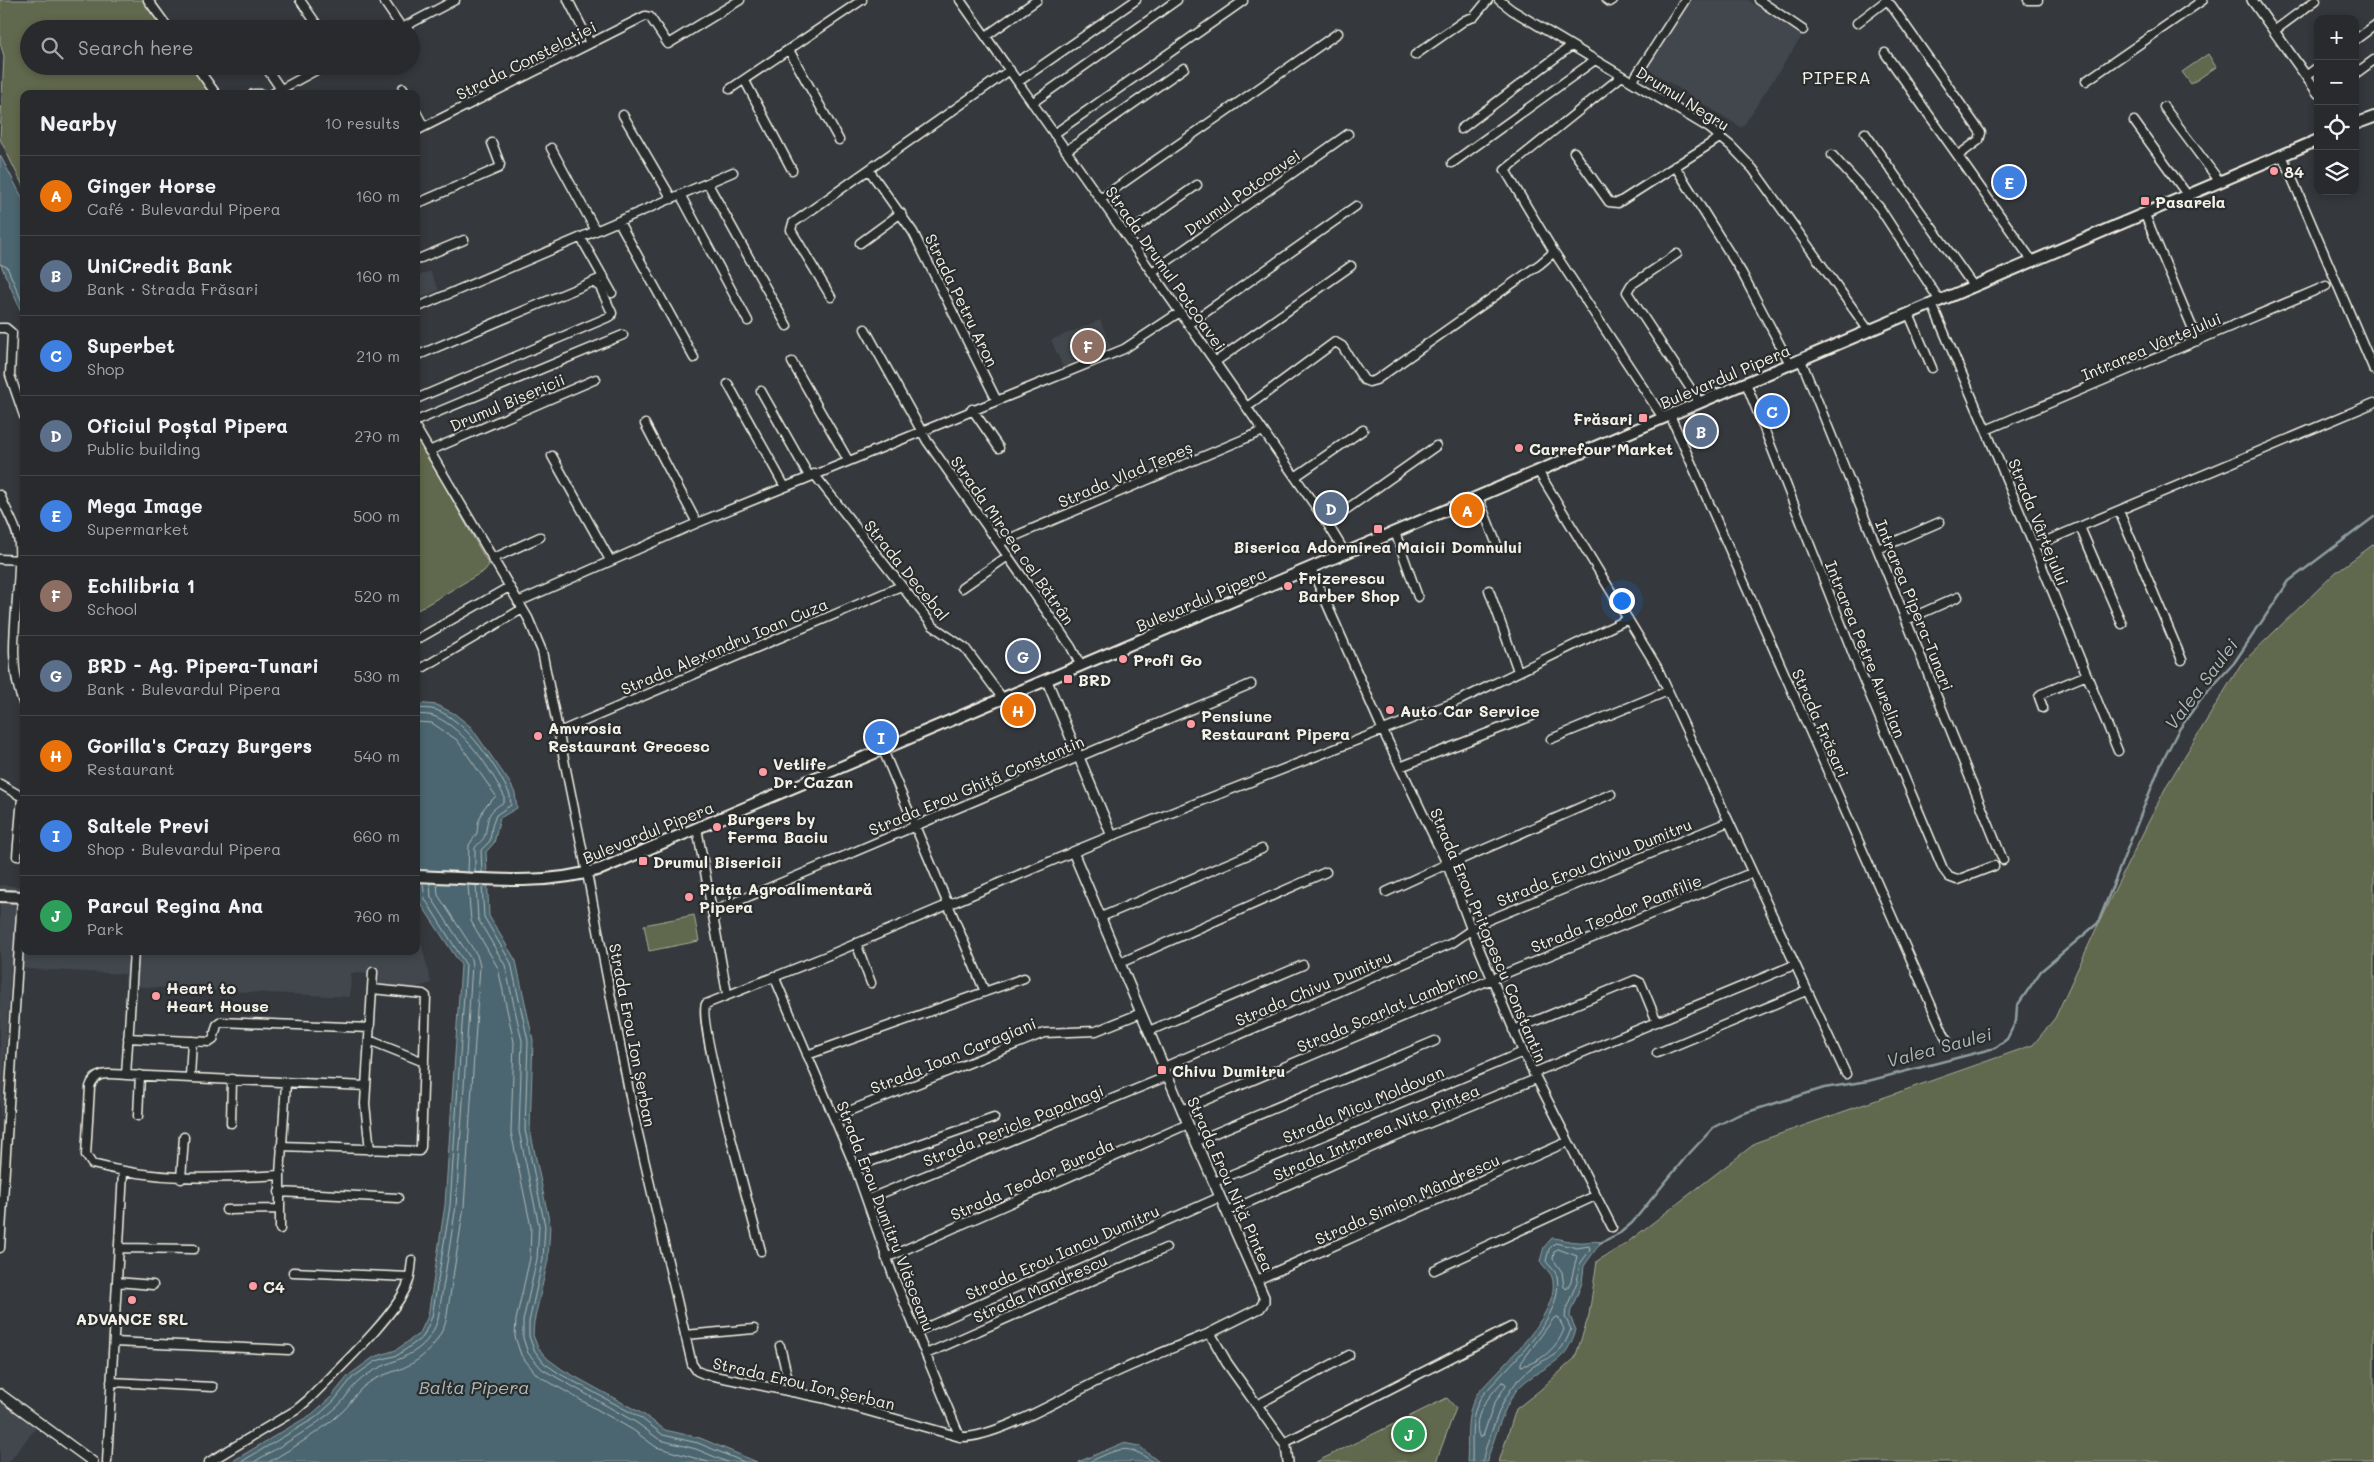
<!DOCTYPE html>
<meta charset="utf-8">
<style>
body{margin:0;font-family:Mali,sans-serif;background:#303235;color:#f1f3f6}
.controls{position:absolute;right:15px;top:15px;display:grid;overflow:hidden;border-radius:10px;box-shadow:0 2px 8px #0003}
.controls button{width:45px;height:45px;display:grid;place-items:center;padding:0;border:0;border-bottom:1px solid #444649;background:#282a2d;color:#f1f3f6;font:25px sans-serif}
.you{position:absolute;left:1621px;top:600px;width:18px;height:18px;margin:-12px;border:4px solid #fff;border-radius:50%;background:#1a73e8;box-shadow:0 0 0 8px #1a73e833}
.badge{display:grid;place-items:center;width:32px;height:32px;border-radius:50%;background:#d93025;color:#fff;font-size:16px;font-weight:700}
.pin{position:absolute;translate:-50% -50%;border:2px solid #fff;box-shadow:0 1px 5px #0006}
.list{margin:0;padding:0;list-style:none}
h2{display:flex;justify-content:space-between;align-items:center;height:65px;margin:0;padding:0 20px;font-size:21px}
h2 small{font-size:16px;font-weight:400;color:#a5a7aa}
.list li{display:grid;grid-template-columns:32px 1fr auto;gap:15px;align-items:center;box-sizing:border-box;height:80px;padding:0 20px;border-top:1px solid #444649}
.list b{display:block;font-size:19px;white-space:nowrap}
.list p{margin:0;font-size:16px;white-space:nowrap;color:#a5a7aa}
.list em{font-size:16px;font-style:normal;color:#a5a7aa}
.icon{flex:none;width:28px;height:28px;fill:none;stroke:currentColor;stroke-width:2;stroke-linecap:round;stroke-linejoin:round}
.map{position:relative;flex:none;width:2374px;height:1462px;overflow:hidden}
.search{position:absolute;background:#282a2d;box-shadow:0 2px 8px #0003;left:20px;top:20px;width:400px;height:55px;display:flex;align-items:center;gap:12px;box-sizing:border-box;padding:0 18px;border-radius:28px;color:#a5a7aa;font-size:19px}
.panel{position:absolute;background:#282a2d;box-shadow:0 2px 8px #0003;left:20px;top:90px;width:400px;height:865px;border-radius:10px}
.map>svg:first-child{display:block}
.built{fill:#42464d}
.green{fill:#61674d;stroke:#aaac9a}
.water{fill:#4b6670;stroke:#8f9ea0}
.lines{fill:none;stroke-linecap:round;stroke-linejoin:round}
.shore{stroke:#b0b9b8;stroke-width:1}
.stream{stroke:#8f9ea0;stroke-width:2.5}
.minor-casing{stroke:#f4f1e8;stroke-width:11}
.tertiary-casing{stroke:#f4f1e8;stroke-width:12}
.secondary-casing{stroke:#f4f1e8;stroke-width:14}
.minor{stroke:#2a2d2e;stroke-width:8}
.tertiary{stroke:#2a2d2e;stroke-width:9}
.secondary{stroke:#2a2d2e;stroke-width:10}
.poi-dot{fill:#ff9aa2;stroke:#2a2d2e;stroke-width:2}
.labels{text-anchor:middle;dominant-baseline:central;stroke-width:4.5;stroke-linejoin:round;paint-order:stroke}
.street-label{font-size:16px;fill:#f4f1e8;stroke:#2a2d2e}
.poi-label{font-size:16px;font-weight:bold;fill:#f4f1e8;stroke:#2a2d2e;text-anchor:start}
.neighbourhood-label{font-size:18px;letter-spacing:1px;fill:#f4f1e8;stroke:#2a2d2e}
.water-label{font-size:18px;font-style:italic;fill:#b0b9b8;stroke:#2a2d2e}
</style>
<div class="map">
<svg width="2374" height="1462" viewBox="0 0 2374 1462">
<rect width="100%" height="100%" fill="#35383c"/>
<filter id="ink" filterUnits="userSpaceOnUse"><feTurbulence type="fractalNoise" baseFrequency=".02" numOctaves="2"/><feDisplacementMap in="SourceGraphic" scale="10" xChannelSelector="R" yChannelSelector="G"/><feConvolveMatrix kernelMatrix="1 2 1 2 8 2 1 2 1" color-interpolation-filters="sRGB"/></filter>
<g filter="url(#ink)">
<path class="built" d="M1690,0H1748L1802,36L1742,128L1646,68Z
M430,271L439,290L416,300V277Z
M1100,320L1111,347L1063,367L1051,340Z
M0,885L24,887V951H416V921L431,983L392,996L375,986V974L351,973L350,997L125,986V974L11,968L0,1129Z
M0,1386L43,1419L9,1462H0Z"/>
<path class="green" d="M0,0H145L165,29H29V66H192L212,94H24V188L0,139L4,56L0,43Z
M2208,54L2216,67L2191,84L2182,72Z
M416,435L489,565L484,571L416,611Z
M2374,544V1462H1499L1516,1409L1539,1391L1575,1358L1589,1315L1597,1261L1624,1245L1757,1142L2033,1045L2055,1018L2109,901L2167,785L2241,664L2336,572Z
M694,915L699,941L649,951L644,925Z
M1447,1398L1456,1408L1436,1462H1316Z"/>
<path class="water" d="M0,155L24,201V318L0,263Z
M416,703L437,705L455,714L471,727L510,783L515,793L517,808L500,818L494,843L486,852L489,916L516,961L533,1040L530,1130L550,1225L548,1260L534,1322L533,1335L538,1348L548,1359L563,1370L643,1414L665,1430L700,1438L757,1462H231L312,1414L331,1397L349,1375L374,1357L396,1350L420,1333L428,1316L445,1205L461,965L419,901L416,854Z
M1552,1238C1561,1238 1568,1242 1577,1242C1585,1243 1592,1240 1601,1242L1584,1266L1582,1283L1571,1310L1570,1316L1576,1330C1573,1338 1570,1347 1564,1354C1550,1369 1529,1374 1516,1391C1502,1410 1497,1433 1489,1454L1488,1462H1467C1469,1437 1464,1417 1477,1394C1498,1369 1563,1313 1552,1277C1550,1272 1543,1266 1540,1261L1544,1247Z
M1123,1443L1139,1446L1159,1462H1078Z"/>
<g class="lines">
<path class="shore" d="M0,264L7,267L24,306
M416,708C422,709 430,708 436,710C466,720 497,767 510,795L511,805L496,815L492,826L490,841L481,850L482,873
M416,714C423,715 430,714 436,717C464,729 491,769 504,796V802C486,813 489,816 485,835C484,840 478,843 475,848V873
M416,722L432,723L457,740L496,796L484,808L478,823L477,833L469,845L468,872
M468,885L471,921L498,968L514,1042L511,1132L531,1227L530,1258L516,1320L515,1337L521,1355L537,1375L633,1430L656,1447L708,1462
M476,885L478,919L505,965L522,1041L519,1131L539,1226L537,1259L523,1321V1338L528,1353L542,1369L637,1423L660,1440L696,1449L727,1462
M482,885L484,917L511,963L528,1041L525,1130L545,1226L543,1259L529,1322V1336L534,1350L544,1363L560,1374L641,1418L663,1435L698,1443L744,1462
M1558,1249L1577,1256L1571,1281L1567,1289L1564,1287L1562,1272L1553,1259L1554,1252Z
M1558,1317L1564,1329C1558,1347 1540,1363 1521,1366V1363L1554,1318Z
M1502,1382L1505,1383L1506,1385L1494,1404L1483,1436L1480,1438C1470,1418 1489,1396 1502,1382Z
M241,1462L315,1418L334,1401L352,1378L376,1361L398,1355L423,1337L432,1317L450,1206L466,965L425,899L423,883
M254,1462C282,1445 312,1429 337,1407C345,1400 349,1390 357,1383C386,1355 424,1364 438,1319L456,1206L472,965L471,959L431,897L430,883
M269,1462C294,1447 320,1432 342,1412C350,1405 354,1395 362,1388C374,1377 388,1374 403,1368C424,1359 439,1342 446,1321L464,1207L480,966L477,955L438,895L437,883
M1089,1462C1116,1450 1127,1441 1152,1462
M1472,1462C1473,1439 1469,1418 1481,1397C1506,1367 1565,1319 1557,1276C1555,1270 1549,1266 1546,1261L1549,1249L1555,1243L1577,1248L1589,1246L1590,1250L1580,1264L1577,1282L1566,1309L1565,1317L1571,1329C1559,1363 1546,1354 1525,1373C1505,1392 1499,1411 1490,1436C1487,1445 1483,1453 1483,1462"/>
<path class="stream" d="M1600,1243L1620,1233L1632,1223L1685,1158L1714,1127L1738,1115L1824,1088L1868,1081L1995,1048L2007,1039L2016,1021L2017,1006L2041,971L2098,923L2160,766L2178,731L2200,700L2234,663L2289,581L2374,517"/>
<defs>
<path id="minor" d="M148,0L169,29
M300,0L320,29
M383,0L402,28
M568,0L590,43
M960,0L1220,369L1327,523L1346,554
M1499,0L1512,10L1709,128L1731,146L1753,169L1869,331
M1607,0L1610,2L1613,0
M1759,0L1803,30
M2028,0H2038
M1891,5L1981,133L1979,140L1959,155
M1857,23L1887,0
M236,26L239,29
M400,29L455,0
M2274,31L2316,0
M986,36L1037,0
M2355,40L2374,26
M789,50L839,140
M1885,53L2033,262
M1415,55L1465,20L1474,17L1488,0
M196,66L216,94
M265,66L280,88
M2355,74L2374,60
M1622,76L1505,170L1554,252L1663,418
M2306,76L2318,67
M745,81L792,170
M2086,81L2203,0
M1018,82L1136,0
M1632,82L1685,0
M403,88L406,94
M730,89L862,0
M253,94H262
M272,94L324,66
M1032,103L1177,0
M2164,107L2220,182
M416,112L424,127
M623,115L672,199
M2134,121L2188,196
M1461,129L1571,46
M416,131L645,16L650,17L668,44L740,0
M1865,133L1974,287
M1054,134L1243,1
M551,148L596,231
M1066,151L1184,68
M1574,152L1609,202L1618,203L1721,137
M1832,155L1879,207L1940,301
M2282,155L2374,370
M1452,163L1595,60
M1675,166L1742,273L1790,364
M869,170L913,232L996,399
M708,184L787,326
M681,196L748,321
M1100,199L1338,33
M416,204L499,168L500,164L492,143
M2145,215L2198,341
M619,222L694,358
M1126,235L1197,185
M581,238L612,293
M860,243L901,213
M1677,254L1631,285L1627,292L1700,403
M416,260L464,240
M1152,272L1348,134
M831,297L791,230L793,223L1010,70
M1932,304L1986,430L2118,751
M416,308L733,172
M1909,314L1932,368
M1189,324L1356,206
M0,328H6L12,333L10,375L24,416
M865,329L927,441L1049,615L1071,647L1081,666
M416,356L604,277
M1801,360L2003,860
M792,362L848,460
M1215,362L1351,266
M1746,383L1859,669L1943,869L1949,877L1957,880L1994,866
M728,384L785,487
M761,391L809,476
M416,399L611,316L612,313L600,287L593,282
M1247,407L1335,342L1342,346L1364,380L1369,382L1376,380L1540,264L1554,252
M972,409L999,448
M1670,415L1947,1041
M416,421L623,335
M645,424L697,523
M416,428L528,618L542,651L587,873L633,1112L692,1364L697,1371L704,1374L822,1398L960,1437C996,1439 1069,1394 1104,1378C1139,1361 1175,1347 1210,1333
M1986,430L2326,286
M429,451L596,379
M552,456L610,560
M1538,471L1657,667L1846,1074
M814,474L933,626L965,648L1003,699
M1295,477L1363,430
M0,495C6,511 18,528 19,545C22,597 3,656 24,705
M1478,497L1497,545
M2119,511L2182,660
M1327,523L1436,446
M2080,527L2122,624
M1395,532L1418,597
M999,543L1263,431
M2034,546L2374,403
M1878,549L1940,522
M0,559L23,560
M492,559L540,537
M1311,568L1383,731L1447,864L1471,929L1523,1052L1612,1227
M962,588L1008,556
M1489,590L1518,671
M518,602L697,523L1124,349L1180,312
M1906,620L1958,597
M416,640L509,587
M424,667L522,609
M2043,708L2039,697L2041,694L2087,675
M559,732L901,586
M1551,739L1668,691
M883,750L985,992
M1400,767L1532,716
M0,784L24,798
M697,828L727,993
M1112,836L1460,700L1628,619
M17,856L22,797
M1448,865L1611,794
M1386,892L1447,864
M712,912L1251,684
M1101,917L1262,849
M856,943L871,983
M1120,963L1326,872
M774,976L855,1167L894,1278L960,1437
M1513,1030L1635,980L1641,983L1657,1022
M1149,1031L1303,965
M128,1038L210,1042L213,1040L217,1025L221,1022L370,1028
M369,1040L424,1062
M1657,1053L1806,991
M807,1055L1024,978
M1164,1067L1452,943L1481,923L1728,822
M1533,1073L1794,965
M126,1075L134,951
M190,1077L192,1041
M1182,1110L1492,979L1751,873
M138,1116L140,1075
M834,1117L1044,1033L1096,1031L1141,1013
M231,1123L232,1079
M1196,1141L1435,1041
M281,1146L419,1151L421,1147L426,996L423,994L372,989
M370,1150L365,1104L373,972
M855,1167L994,1118
M280,1175C214,1179 156,1181 92,1164L86,1155L90,1087C95,1070 111,1074 126,1075L366,1086
M181,1179L184,1137
M1214,1182L1523,1052
M279,1192L398,1198
M868,1199L1168,1076
M226,1210L280,1209
M1227,1212L1381,1143L1536,1079
M280,1229V1175L286,1083
M0,1248L22,897
M119,1248L194,1249
M761,1251C753,1220 696,1018 706,1004L829,955L1073,852
M886,1258L1188,1124
M1434,1270L1595,1196
M293,1272L409,1277
M1257,1280L1567,1142
M117,1282L153,1285
M916,1332L1220,1197
M685,1335L754,1329
M114,1342L289,1350
M780,1346L791,1392
M926,1354L1166,1248
M111,1382L213,1387
M1257,1405L1349,1355
M1284,1443L1511,1327
M107,1462L123,1172
M209,1462L296,1410L309,1399C335,1372 396,1316 408,1283C411,1276 411,1267 412,1260"/>
<path id="tertiary" d="M2252,0L2318,93
M1047,681L1112,836L1073,852L1188,1124L1264,1297V1302L1260,1308L1210,1333L1227,1363L1286,1446L1288,1462
M0,1394L93,1462"/>
<path id="secondary" d="M2355,124L2374,117
M416,876C478,878 541,887 601,869L2318,140
M0,896L24,897"/>
</defs>
<use href="#minor" class="minor-casing"/>
<use href="#tertiary" class="tertiary-casing"/>
<use href="#secondary" class="secondary-casing"/>
<use href="#minor" class="minor"/>
<use href="#tertiary" class="tertiary"/>
<use href="#secondary" class="secondary"/>
</g>
</g>
<g class="poi-dot">
<circle cx="2274" cy="171" r="5"/>
<rect x="2140" y="196" width="10" height="10" rx="2.5"/>
<rect x="1638" y="413" width="10" height="10" rx="2.5"/>
<circle cx="1519" cy="448" r="5"/>
<rect x="1373" y="524" width="10" height="10" rx="2.5"/>
<circle cx="1288" cy="586" r="5"/>
<circle cx="1123" cy="659" r="5"/>
<rect x="1063" y="674" width="10" height="10" rx="2.5"/>
<circle cx="1390" cy="710" r="5"/>
<circle cx="1191" cy="724" r="5"/>
<circle cx="538" cy="736" r="5"/>
<circle cx="763" cy="772" r="5"/>
<circle cx="717" cy="827" r="5"/>
<rect x="638" y="856" width="10" height="10" rx="2.5"/>
<circle cx="689" cy="897" r="5"/>
<circle cx="156" cy="996" r="5"/>
<rect x="1157" y="1065" width="10" height="10" rx="2.5"/>
<circle cx="253" cy="1286" r="5"/>
<circle cx="132" cy="1300" r="5"/>
</g>
<g class="labels">
<g class="street-label">
<text transform="translate(526 60) rotate(-27)">Strada Constelației</text>
<text transform="translate(1683 98) rotate(32)">Drumul Negru</text>
<text transform="translate(1242 192) rotate(-35)">Drumul Potcoavei</text>
<text transform="translate(1166 268) rotate(55)">Strada Drumul Potcoavei</text>
<text transform="translate(962 300) rotate(64)">Strada Petru Aron</text>
<text transform="translate(2151 346) rotate(-23)">Intrarea Vârtejului</text>
<text transform="translate(1725 376) rotate(-23)">Bulevardul Pipera</text>
<text transform="translate(507 402) rotate(-23)">Drumul Bisericii</text>
<text transform="translate(1125 474) rotate(-23)">Strada Vlad Țepeș</text>
<text transform="translate(2039 522) rotate(68)">Strada Vârtejului</text>
<text transform="translate(1013 540) rotate(55)">Strada Mircea cel Bătrân</text>
<text transform="translate(907 570) rotate(51)">Strada Decebal</text>
<text transform="translate(1201 599) rotate(-23)">Bulevardul Pipera</text>
<text transform="translate(1915 605) rotate(68)">Intrarea Pipera-Tunari</text>
<text transform="translate(724 646) rotate(-23)">Strada Alexandru Ioan Cuza</text>
<text transform="translate(1866 649) rotate(68)">Intrarea Petre Aurelian</text>
<text transform="translate(1821 723) rotate(66)">Strada Frăsari</text>
<text transform="translate(976 785) rotate(-23)">Strada Erou Ghiță Constantin</text>
<text transform="translate(648 832) rotate(-22)">Bulevardul Pipera</text>
<text transform="translate(1594 862) rotate(-22)">Strada Erou Chivu Dumitru</text>
<text transform="translate(1616 913) rotate(-22)">Strada Teodor Pamfilie</text>
<text transform="translate(1489 935) rotate(67)">Strada Erou Pritopescu Constantin</text>
<text transform="translate(1313 988) rotate(-23)">Strada Chivu Dumitru</text>
<text transform="translate(1387 1009) rotate(-23)">Strada Scarlat Lambrino</text>
<text transform="translate(633 1035) rotate(79)">Strada Erou Ion Șerban</text>
<text transform="translate(953 1055) rotate(-22)">Strada Ioan Caragiani</text>
<text transform="translate(1363 1104) rotate(-23)">Strada Micu Moldovan</text>
<text transform="translate(1013 1125) rotate(-22)">Strada Pericle Papahagi</text>
<text transform="translate(1376 1132) rotate(-23)">Strada Intrarea Nita Pintea</text>
<text transform="translate(1032 1179) rotate(-24)">Strada Teodor Burada</text>
<text transform="translate(1231 1184) rotate(66)">Strada Erou Niță Pintea</text>
<text transform="translate(1407 1199) rotate(-24)">Strada Simion Mândrescu</text>
<text transform="translate(886 1216) rotate(69)">Strada Erou Dumitru Vlăsceanu</text>
<text transform="translate(1062 1252) rotate(-24)">Strada Erou Iancu Dumitru</text>
<text transform="translate(1040 1288) rotate(-24)">Strada Mandrescu</text>
<text transform="translate(804 1383) rotate(13)">Strada Erou Ion Șerban</text>
</g>
<g class="poi-label">
<text x="2284" y="171">84</text>
<text x="2155" y="201">Pasarela</text>
<text x="1633" y="418" text-anchor="end">Frăsari</text>
<text x="1529" y="448">Carrefour Market</text>
<text x="1378" y="546" text-anchor="middle">Biserica Adormirea Maicii Domnului</text>
<text x="1298" y="577">Frizerescu<tspan x="1298" dy="18">Barber Shop</tspan></text>
<text x="1133" y="659">Profi Go</text>
<text x="1078" y="679">BRD</text>
<text x="1400" y="710">Auto Car Service</text>
<text x="1201" y="715">Pensiune<tspan x="1201" dy="18">Restaurant Pipera</tspan></text>
<text x="548" y="727">Amvrosia<tspan x="548" dy="18">Restaurant Grecesc</tspan></text>
<text x="773" y="763">Vetlife<tspan x="773" dy="18">Dr. Cazan</tspan></text>
<text x="727" y="818">Burgers by<tspan x="727" dy="18">Ferma Baciu</tspan></text>
<text x="653" y="861">Drumul Bisericii</text>
<text x="699" y="888">Piața Agroalimentară<tspan x="699" dy="18">Pipera</tspan></text>
<text x="166" y="987">Heart to<tspan x="166" dy="18">Heart House</tspan></text>
<text x="1172" y="1070">Chivu Dumitru</text>
<text x="263" y="1286">C4</text>
<text x="132" y="1318" text-anchor="middle">ADVANCE SRL</text>
</g>
<g class="neighbourhood-label">
<text x="1837" y="77">PIPERA</text>
</g>
<g class="water-label">
<text transform="translate(2201 684) rotate(-53)">Valea Saulei</text>
<text transform="translate(1939 1047) rotate(-15)">Valea Saulei</text>
<text x="474" y="1387">Balta Pipera</text>
</g>
</g>
</svg>
<div class="controls">
<button>+</button>
<button>−</button>
<button><svg class="icon" aria-label="locate" viewBox="0 0 24 24"><circle cx="12" cy="12" r="6"/><path d="M12 2v4M12 18v4M2 12h4M18 12h4"/></svg></button>
<button><svg class="icon" aria-label="layers" viewBox="0 0 24 24"><path d="M12 4l9 5-9 5-9-5zM3 14l9 5 9-5"/></svg></button>
</div>
<div class="you"></div>
<div class="pin badge" style="left:1467px;top:510px;background:#e8710a">A</div>
<div class="pin badge" style="left:1701px;top:431px;background:#5c6f8a">B</div>
<div class="pin badge" style="left:1772px;top:411px;background:#3f7fe0">C</div>
<div class="pin badge" style="left:1331px;top:508px;background:#5c6f8a">D</div>
<div class="pin badge" style="left:2009px;top:182px;background:#3f7fe0">E</div>
<div class="pin badge" style="left:1088px;top:346px;background:#8d6e63">F</div>
<div class="pin badge" style="left:1023px;top:656px;background:#5c6f8a">G</div>
<div class="pin badge" style="left:1018px;top:710px;background:#e8710a">H</div>
<div class="pin badge" style="left:881px;top:737px;background:#3f7fe0">I</div>
<div class="pin badge" style="left:1409px;top:1434px;background:#2e9e5b">J</div>
<div class="search"><svg class="icon" aria-label="search" viewBox="0 0 24 24"><circle cx="10" cy="10" r="6"/><path d="M15 15l6 6"/></svg>Search here</div>
<section class="panel">
<h2>Nearby<small>10 results</small></h2>
<ul class="list">
<li><span class="badge" style="background:#e8710a">A</span><div><b>Ginger Horse</b><p>Café · Bulevardul Pipera</p></div><em>160 m</em></li>
<li><span class="badge" style="background:#5c6f8a">B</span><div><b>UniCredit Bank</b><p>Bank · Strada Frăsari</p></div><em>160 m</em></li>
<li><span class="badge" style="background:#3f7fe0">C</span><div><b>Superbet</b><p>Shop</p></div><em>210 m</em></li>
<li><span class="badge" style="background:#5c6f8a">D</span><div><b>Oficiul Poștal Pipera</b><p>Public building</p></div><em>270 m</em></li>
<li><span class="badge" style="background:#3f7fe0">E</span><div><b>Mega Image</b><p>Supermarket</p></div><em>500 m</em></li>
<li><span class="badge" style="background:#8d6e63">F</span><div><b>Echilibria 1</b><p>School</p></div><em>520 m</em></li>
<li><span class="badge" style="background:#5c6f8a">G</span><div><b>BRD - Ag. Pipera-Tunari</b><p>Bank · Bulevardul Pipera</p></div><em>530 m</em></li>
<li><span class="badge" style="background:#e8710a">H</span><div><b>Gorilla's Crazy Burgers</b><p>Restaurant</p></div><em>540 m</em></li>
<li><span class="badge" style="background:#3f7fe0">I</span><div><b>Saltele Previ</b><p>Shop · Bulevardul Pipera</p></div><em>660 m</em></li>
<li><span class="badge" style="background:#2e9e5b">J</span><div><b>Parcul Regina Ana</b><p>Park</p></div><em>760 m</em></li>
</ul>
</section>
</div>
